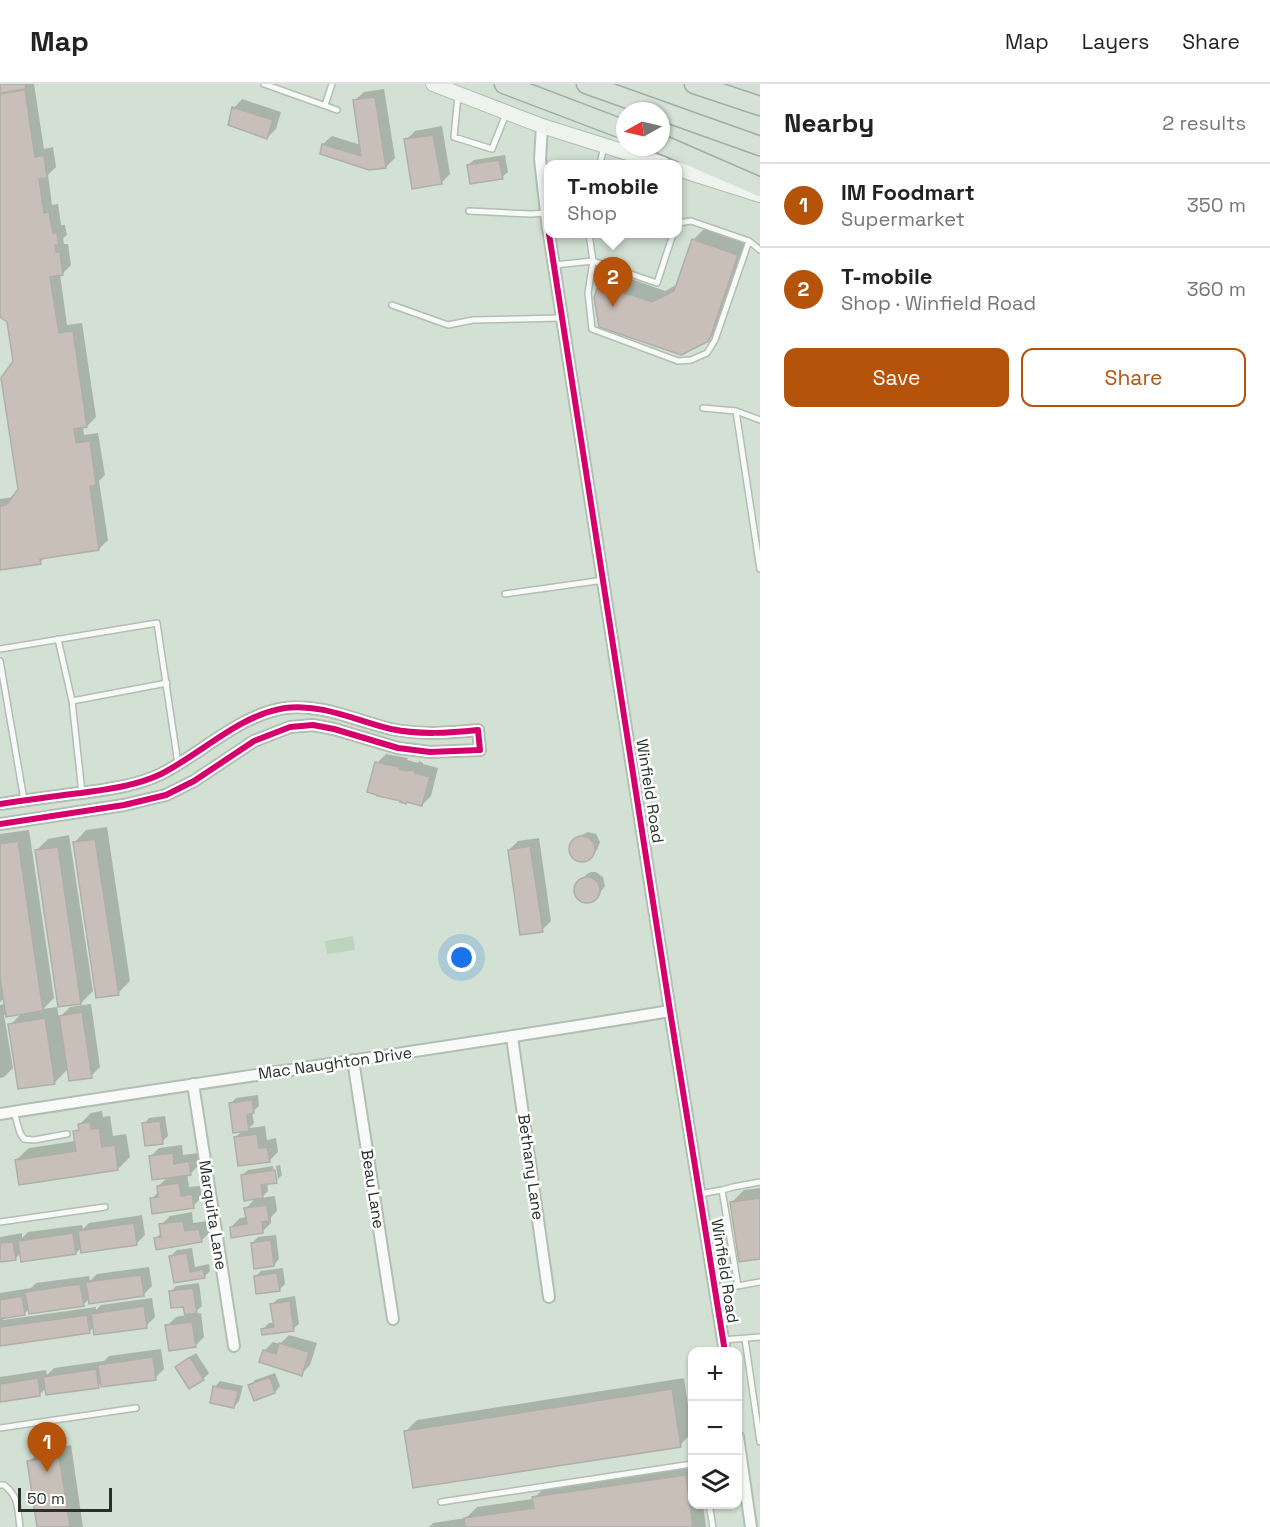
<!DOCTYPE html>
<meta charset="utf-8">
<style>
body{margin:0;font-family:"Space Grotesk",sans-serif;background:#f2f2f2;color:#222}
.controls{position:absolute;right:18px;bottom:18px;display:grid;overflow:hidden;border-radius:12px;box-shadow:0 2px 4px #0004}
.controls button{width:54px;height:54px;display:grid;place-items:center;padding:0;border:0;border-bottom:2px solid #e0e0e0;background:#fff;color:#222;font:30px sans-serif}
.compass{position:absolute;left:616px;top:18px;width:54px;height:54px;border-radius:50%;background:#fff;box-shadow:0 2px 4px #0004;rotate:262deg}
.scale{position:absolute;left:18px;bottom:15px;width:94px;box-sizing:border-box;padding-left:6px;border:3px solid #263127;border-top:0;font-size:16px;line-height:21px;white-space:nowrap;color:#263127;-webkit-text-stroke:4px #fff;paint-order:stroke}
.you{position:absolute;left:462px;top:874px;width:21px;height:21px;margin:-15px;border:4px solid #fff;border-radius:50%;background:#1a73e8;box-shadow:0 0 0 9px #1a73e833}
.badge{display:grid;place-items:center;width:39px;height:39px;border-radius:50%;background:#b45309;color:#fff;font-size:20px;font-weight:700}
.pin{position:absolute;translate:-50% -50px;filter:drop-shadow(0 2px 3px #0008)}
.pin::after{content:'';position:absolute;top:32px;width:21px;height:18px;background:inherit;clip-path:polygon(0 0,100% 0,50% 100%)}
.popup{position:absolute;left:544px;top:76px;width:138px;height:78px;box-sizing:border-box;display:grid;place-content:center;border-radius:12px;background:#fff;filter:drop-shadow(0 2px 4px #0005);font-size:20px;white-space:nowrap;color:#767676}
.popup b{font-size:22px;color:#222}
.popup::after{content:'';position:absolute;left:50%;top:100%;margin-left:-12px;border:12px solid transparent;border-top-color:#fff}
.list{margin:0;padding:0;list-style:none}
h2{display:flex;justify-content:space-between;align-items:center;height:78px;margin:0;padding:0 24px;font-size:26px}
h2 small{font-size:20px;font-weight:400;color:#767676}
.list li{display:grid;grid-template-columns:39px 1fr auto;gap:18px;align-items:center;box-sizing:border-box;height:84px;padding:0 24px;border-top:2px solid #e0e0e0}
.list b{display:block;font-size:22px;white-space:nowrap}
.list p{margin:0;font-size:20px;white-space:nowrap;color:#767676}
.list em{font-size:20px;font-style:normal;color:#767676}
.actions{display:flex;gap:12px;padding:18px 24px}
.actions a{flex:1;padding:14px 0;border:2px solid #b45309;border-radius:12px;text-align:center;font-size:21px;color:#b45309}
.actions .main{background:#b45309;color:#fff}
.icon{flex:none;width:33px;height:33px;fill:none;stroke:currentColor;stroke-width:2;stroke-linecap:round;stroke-linejoin:round}
.map{position:relative;flex:none;width:760px;height:1443px;overflow:hidden}
header{display:flex;align-items:center;gap:36px;box-sizing:border-box;height:84px;padding:0 30px;background:#fff;border-bottom:2px solid #e0e0e0}
header strong{font-size:28px}
nav{display:flex;gap:33px;margin-inline-start:auto;font-size:21px}
main{display:flex}
aside{flex:1;background:#fff}
.map>svg:first-child{display:block}
.green{fill:#bad5bc}
.shadow{fill:#0003}
.building{fill:#c8bfb8;stroke:#afafa8;stroke-width:1.5}
.lines{fill:none;stroke-linecap:round;stroke-linejoin:round}
.service-casing{stroke:#b2beb3;stroke-width:8}
.minor-casing{stroke:#b2beb3;stroke-width:14}
.secondary-casing{stroke:#b2beb3;stroke-width:16}
.motorway-casing{stroke:#9eae9f;stroke-width:21}
.service{stroke:#f8faf8;stroke-width:5}
.minor{stroke:#f8faf8;stroke-width:10}
.secondary{stroke:#eef3ee;stroke-width:14}
.motorway{stroke:#d5e1d7;stroke-width:18}
.cycleway-casing{stroke:#fff;stroke-width:10}
.cycleway{stroke:#d6006c;stroke-width:6}
.labels{text-anchor:middle;dominant-baseline:central;stroke-width:5;stroke-linejoin:round;paint-order:stroke}
.street-label{font-size:16px;fill:#263127;stroke:#fff}
</style>
<header>
<strong>Map</strong>
<nav><a>Map</a><a>Layers</a><a>Share</a></nav>
</header>
<main>
<div class="map">
<svg width="760" height="1443" viewBox="0 0 760 1443">
<rect width="100%" height="100%" fill="#d2e1d3"/>
<path class="green" d="M353,852L355,866L327,870L325,857Z"/>
<path class="shadow" d="M0,0H34L44,65L53,63L56,83L48,91L52,121L58,120L61,141H65L67,151L63,154L64,160H68L71,181L62,190H60L67,241L82,239L96,333L87,342H83L84,351L98,349L105,391L99,397L108,456L99,465L46,473L40,478L0,484V415L14,413L20,405L15,278L9,237L0,231Z
M384,5L395,74L386,83L323,60L332,52L361,61L355,16L364,8Z
M242,15L281,28L276,45L267,54L234,24Z
M442,42L450,90L441,99L406,56L415,47Z
M505,71L508,88L502,93L468,81L474,76Z
M705,144L749,159L720,244L708,256L600,200L612,188L665,207L678,200L693,156Z
M386,670L408,674L407,676L418,679L419,677L423,679V680L438,684L431,712L422,721L377,679Z
M107,743L130,897L118,909L74,759L86,746Z
M29,746L54,914L43,925L57,923L59,934L70,923L91,920L100,983L91,992L69,984L55,998L10,941L22,929L4,931L13,984L4,993L0,994V921L6,920L5,913L0,918V750Z
M588,748L596,750L600,758L597,766L591,772L583,777L579,776L572,771L571,767L573,758L580,752Z
M69,751L93,907L81,919L36,767L48,755Z
M539,754L551,837L542,846L509,766L518,757Z
M591,788H596L603,793L605,802L594,816L585,818L577,813L576,804L581,796L587,790Z
M258,1011L259,1022L252,1028L254,1039L249,1044L265,1042L267,1056L276,1054L278,1068L269,1077L235,1054L243,1046L230,1020L236,1014Z
M102,1027L103,1033L110,1032L113,1052L126,1050L130,1073L118,1085L16,1076L29,1064L76,1057L75,1048L80,1043L79,1041L91,1029Z
M165,1032L168,1052L162,1058L144,1040L149,1034Z
M182,1061L183,1071L198,1069L200,1080L191,1089L187,1090L189,1103L200,1102L202,1113L193,1122L152,1115L159,1107L158,1102L168,1093L150,1073L159,1064Z
M280,1081L282,1091L276,1097L267,1099L268,1107L261,1114L275,1112L277,1127L271,1133V1139L262,1148L231,1143L240,1134L247,1133L246,1124L256,1114L242,1091L248,1086L273,1082L275,1095H278L276,1082Z
M760,1104V1174L732,1118L744,1106Z
M192,1128L193,1139L208,1137L210,1148L201,1157L156,1154L162,1148L161,1141L170,1132Z
M142,1131L145,1151L136,1160L82,1163L76,1169H21L15,1175L0,1177V1153L22,1149V1154L28,1148L82,1141L83,1145L89,1139Z
M276,1151L279,1175L274,1181L252,1159L258,1153Z
M192,1164L195,1183L209,1180L210,1187L204,1193L175,1197L171,1172L177,1166Z
M149,1183L152,1202L143,1211L90,1214L83,1221L29,1225L24,1230L2,1233L3,1236L96,1223V1226L101,1221L152,1214L155,1233L146,1242L94,1243L89,1248L0,1260V1209L31,1204L36,1199L89,1192L90,1197L97,1190Z
M283,1184L285,1200L279,1206L255,1193L261,1187Z
M199,1199L202,1222L193,1230L201,1229L204,1253L195,1262L167,1242L176,1233L186,1231L185,1221L171,1208L176,1202Z
M295,1212L299,1240L293,1245H263L269,1239H275L272,1220L278,1215Z
M289,1251L317,1259L310,1281L301,1290L264,1267L273,1258L280,1260Z
M161,1265L164,1285L155,1294L102,1298L98,1302L46,1304L39,1311L0,1316V1293L46,1286L47,1291L54,1284L104,1277L109,1272Z
M196,1269L209,1289L203,1295L189,1303L177,1283L182,1278Z
M275,1289L280,1302L275,1308L250,1302L255,1296Z
M684,1294L692,1349L680,1361L405,1348L417,1336Z
M220,1297L243,1302L239,1317L234,1323L215,1303Z
M71,1361L83,1443H39L29,1378L41,1366Z
M692,1380V1420H703L706,1443H429L433,1439L466,1434L477,1423L533,1415L546,1402Z"/>
<path class="building" d="M0,0H25L26,5L0,9Z
M25,6L35,73L44,71L47,94L39,95L44,129L49,128L53,149H57L59,161H55L56,168H60L63,191L50,193L59,249L73,247L87,343L74,345L76,359L90,357L96,401L90,402L99,466L40,475L41,480L0,486V422L6,421L18,405L1,294L13,277L7,238L0,233V10Z
M375,13L386,84L369,86L320,70L322,60L361,72L353,16Z
M232,23L273,36L267,55L228,41Z
M433,51L442,100L412,105L404,55Z
M499,76L503,95L470,100L467,81Z
M692,155L738,171L709,257L681,271L599,243L594,213L599,200L652,218L674,207Z
M375,678L400,683L399,685L408,687L409,686L415,687V689L430,693L422,722L407,718L406,720L400,718L401,717L377,712V711L367,708Z
M569 765a13 13 0 1 1 26 0a13 13 0 1 1-26 0Z
M95,755L119,911L96,914L73,758Z
M18,757L43,927L6,933L0,893V760Z
M530,762L543,848L520,851L508,766Z
M58,763L81,920L58,923L35,766Z
M574 806a13 13 0 1 1 26 0a13 13 0 1 1-26 0Z
M82,928L92,994L69,997L59,932Z
M45,934L55,1000L18,1005L8,940Z
M252,1016L254,1029L247,1031L249,1047L233,1049L229,1019Z
M160,1037L163,1060L145,1062L142,1039Z
M90,1038L91,1045L99,1044L102,1063L115,1061L118,1086L19,1101L15,1076L76,1067L73,1047L79,1046L78,1040Z
M257,1050L259,1064L267,1063L270,1078L238,1082L234,1053Z
M173,1069L174,1080L189,1077L191,1091L152,1096L149,1072Z
M275,1086L277,1099L261,1101L263,1114L244,1117L241,1091Z
M179,1099L181,1112L192,1110L194,1124L152,1130L150,1114L158,1113L157,1102Z
M760,1114V1175L739,1178L730,1118Z
M267,1121L269,1137L262,1138L263,1149L231,1154L230,1143L247,1140L244,1124Z
M183,1137L185,1147L199,1145L202,1158L156,1166L154,1154L161,1153L159,1140Z
M134,1139L137,1161L81,1169L78,1147Z
M73,1149L76,1170L21,1178L18,1157Z
M271,1156L274,1182L254,1185L251,1159Z
M13,1158L16,1176L0,1178V1159Z
M187,1169L190,1188L203,1185L205,1194L174,1199L169,1172Z
M277,1189L280,1207L256,1210L254,1192Z
M141,1191L144,1212L89,1220L86,1198Z
M80,1200L84,1222L29,1230L25,1208Z
M193,1204L197,1229L185,1231L183,1223L171,1224L169,1207Z
M22,1212L25,1231L0,1235V1216Z
M290,1217L294,1247L262,1251L261,1245L274,1243L270,1220Z
M144,1222L147,1244L94,1251L91,1230Z
M87,1231L90,1249L0,1262V1243Z
M192,1238L196,1263L169,1267L165,1241Z
M279,1259L309,1268L302,1292L259,1278L263,1266L276,1270Z
M153,1273L156,1296L101,1303L98,1281Z
M190,1273L204,1296L189,1305L175,1283Z
M96,1285L99,1304L46,1311L43,1293Z
M270,1293L275,1309L254,1317L248,1301Z
M38,1294L40,1312L0,1318V1300Z
M213,1302L238,1307L234,1324L210,1319Z
M672,1305L681,1363L413,1404L404,1347Z
M59,1372L70,1443H37L27,1377Z
M686,1391L693,1443H465L464,1434L534,1424L532,1413Z"/>
<g class="lines">
<defs>
<path id="service" d="M264,0L337,26
M458,11L454,53L492,65L506,30
M325,21L332,0
M600,80L604,62
M469,127L531,130L546,129
M678,139L691,137L749,157L760,166
M589,150L593,177L657,199L673,150
M554,181L593,177L588,209L592,245L678,277L691,276L707,269L715,256L749,157
M392,221L448,241L473,236L562,234
M703,324L736,327
M760,336L736,327L760,485
M505,510L604,496
M58,555L72,617L82,709
M0,565L157,539L178,680
M0,577L24,716
M72,617L167,599
M14,1028L20,1049L24,1055L34,1056L67,1050
M699,1110L722,1106
M0,1138L105,1123
M738,1202L722,1106L733,1103L760,1098
M715,1206L760,1198
M745,1255L760,1358
M723,1256L760,1253
M0,1344L136,1324
M0,1401H4C20,1414 17,1424 20,1443
M441,1418L692,1380
M709,1420L713,1443"/>
<path id="minor" d="M542,42L540,75L548,146
M549,150L670,927L725,1268
M0,720C27,716 54,712 81,709C108,705 136,702 161,690C201,670 239,631 285,624C321,619 357,637 391,645C420,651 449,649 478,646L480,666L430,668L398,664L334,645L313,641L290,643L254,657L194,697L166,711L124,721L0,740
M512,953L549,1213
M353,976L393,1235
M193,1000L234,1262
M0,1030C223,995 447,964 670,927
M738,1353L751,1443"/>
<path id="secondary" d="M433,0L542,42L663,80
M678,85L760,111"/>
<path id="motorway" d="M504,0L625,46
M586,0L760,62
M694,0L760,22
M661,60L760,103"/>
</defs>
<use href="#service" class="service-casing"/>
<use href="#minor" class="minor-casing"/>
<use href="#secondary" class="secondary-casing"/>
<use href="#motorway" class="motorway-casing"/>
<use href="#service" class="service"/>
<use href="#minor" class="minor"/>
<use href="#secondary" class="secondary"/>
<use href="#motorway" class="motorway"/>
<defs>
<path id="cycleway" d="M549,150L670,927L725,1268
M0,720C27,716 54,712 81,709C108,705 136,702 161,690C201,670 239,631 285,624C321,619 357,637 391,645C420,651 449,649 478,646L480,666L430,668L398,664L334,645L313,641L290,643L254,657L194,697L166,711L124,721L0,740"/>
</defs>
<use href="#cycleway" class="cycleway-casing"/>
<use href="#cycleway" class="cycleway"/>
</g>
<g class="labels">
<g class="street-label">
<text transform="translate(650 707) rotate(81)">Winfield Road</text>
<text transform="translate(335 979) rotate(-8)">Mac Naughton Drive</text>
<text transform="translate(531 1083) rotate(82)">Bethany Lane</text>
<text transform="translate(373 1105) rotate(81)">Beau Lane</text>
<text transform="translate(213 1131) rotate(81)">Marquita Lane</text>
<text transform="translate(725 1187) rotate(81)">Winfield Road</text>
</g>
</g>
</svg>
<div class="controls">
<button>+</button>
<button>−</button>
<button><svg class="icon" aria-label="layers" viewBox="0 0 24 24"><path d="M12 4l9 5-9 5-9-5zM3 14l9 5 9-5"/></svg></button>
</div>
<svg class="compass" viewBox="-18 -18 36 36"><path d="M0-13l5 13h-10z" fill="#e53935"/><path d="M0 13l5-13h-10z" fill="#767676"/></svg>
<div class="scale">50 m</div>
<div class="you"></div>
<div class="pin badge" style="left:47px;top:1388px">1</div>
<div class="pin badge" style="left:613px;top:223px">2</div>
<div class="popup"><b>T-mobile</b>Shop</div>
</div>
<aside>
<h2>Nearby<small>2 results</small></h2>
<ul class="list">
<li><span class="badge">1</span><div><b>IM Foodmart</b><p>Supermarket</p></div><em>350 m</em></li>
<li><span class="badge">2</span><div><b>T-mobile</b><p>Shop · Winfield Road</p></div><em>360 m</em></li>
</ul>
<div class="actions"><a class="main">Save</a><a>Share</a></div>
</aside>
</main>
